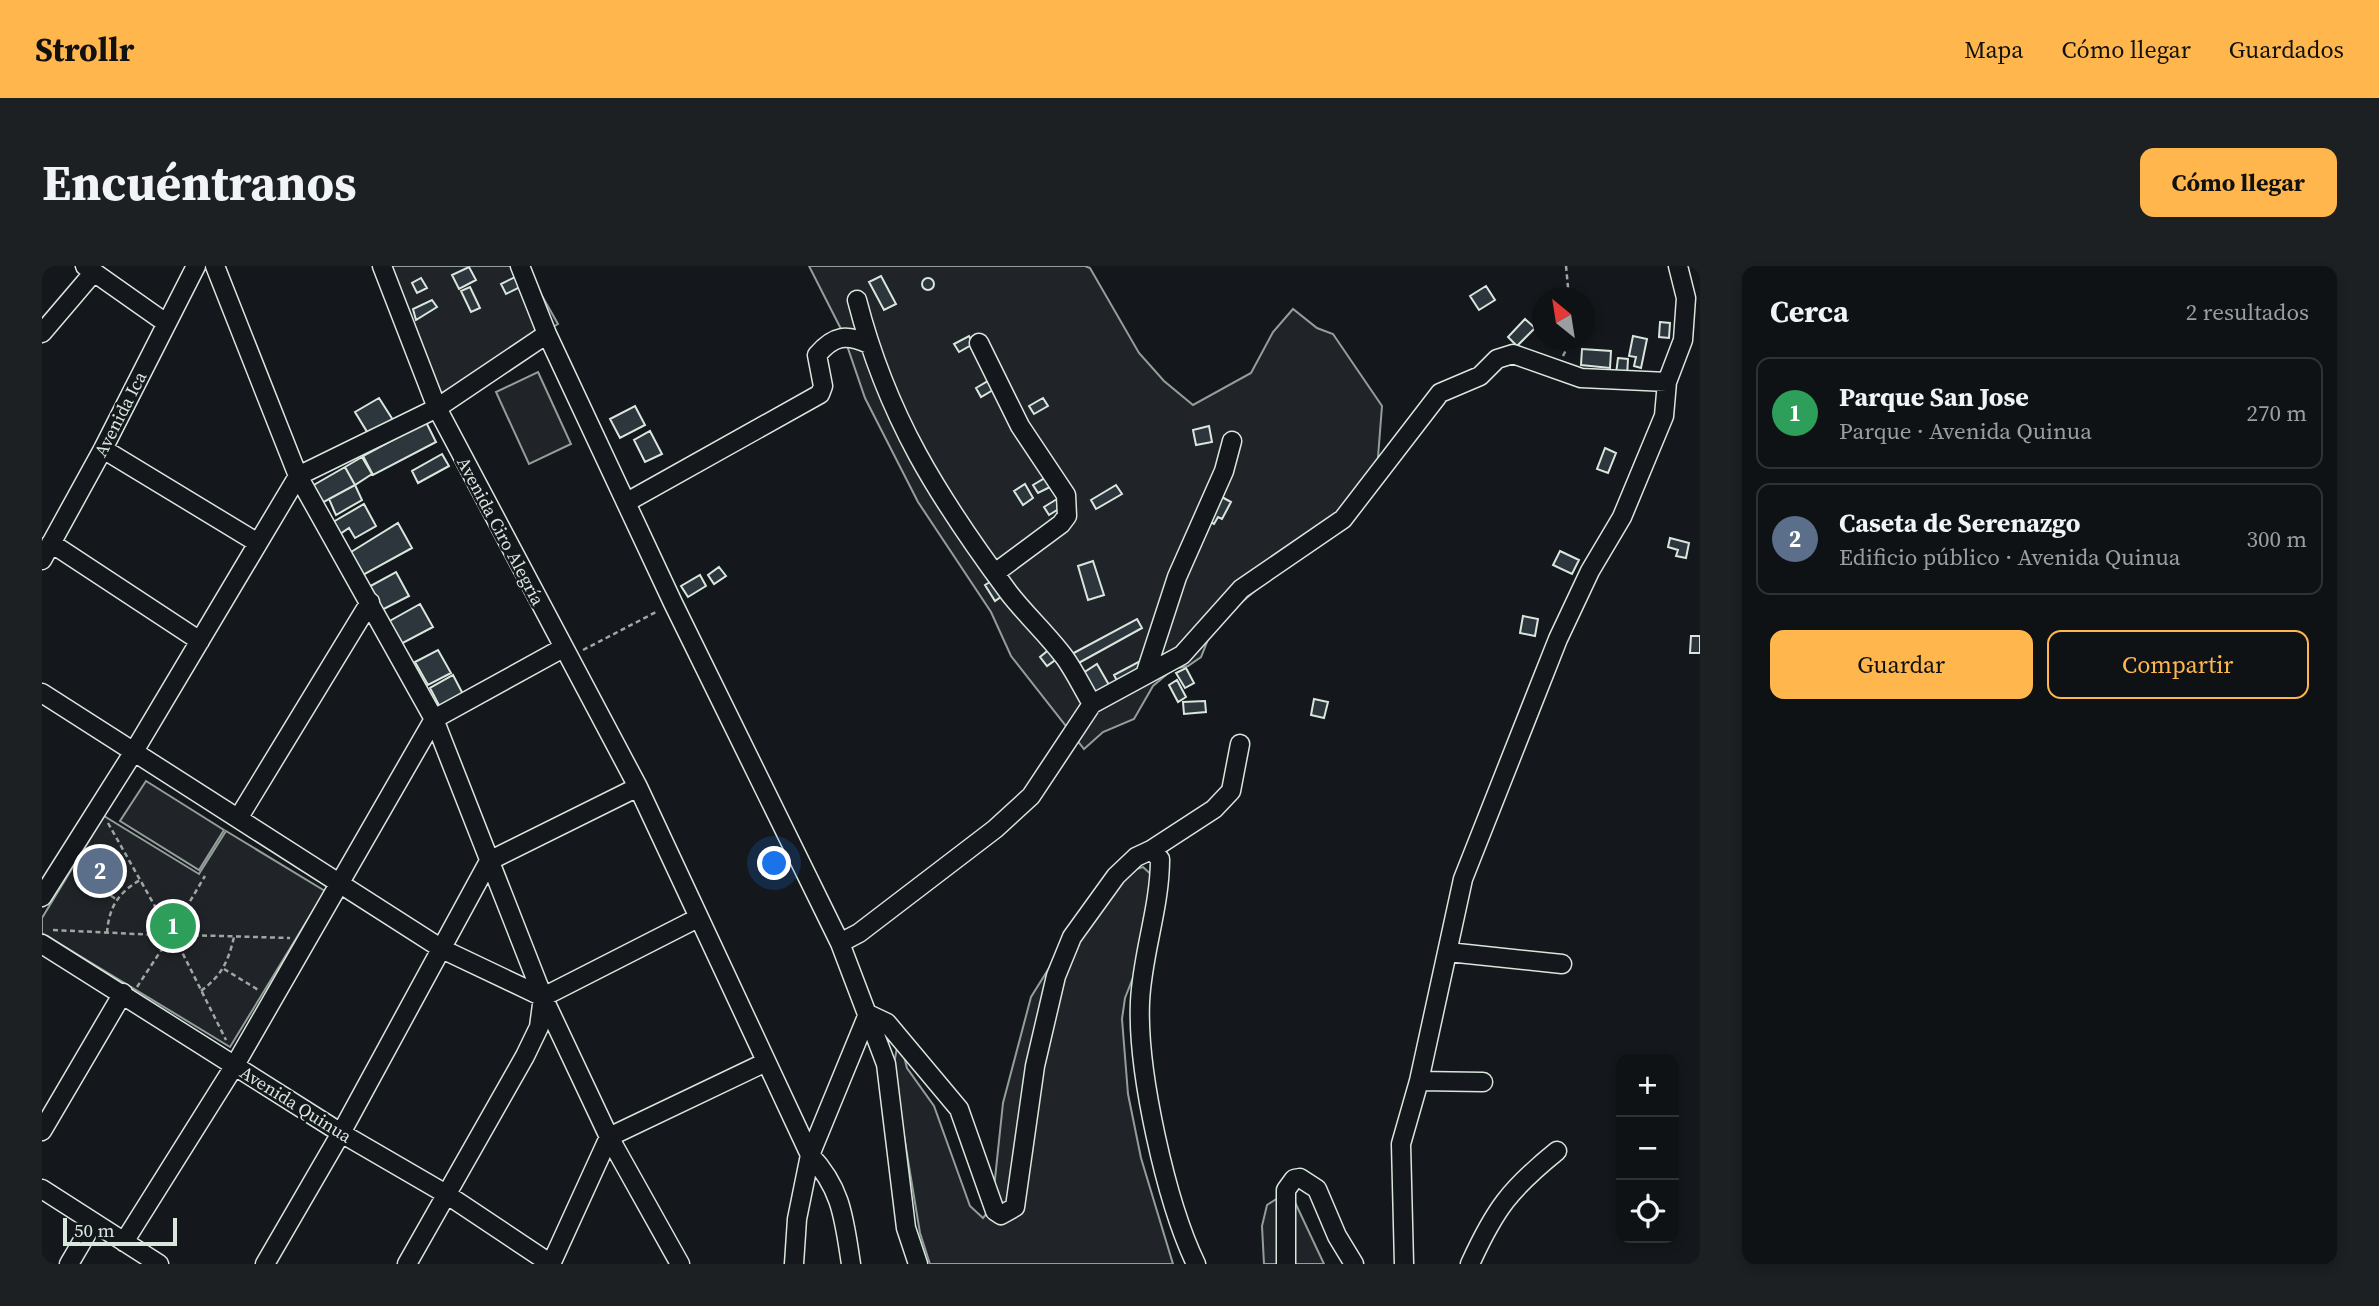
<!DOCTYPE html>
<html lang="es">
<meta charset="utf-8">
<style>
body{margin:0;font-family:"Source Serif 4",serif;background:#1d2022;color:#f1f3f6}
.controls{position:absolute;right:21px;bottom:21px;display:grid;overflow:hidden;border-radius:14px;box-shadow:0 4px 10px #0003}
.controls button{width:63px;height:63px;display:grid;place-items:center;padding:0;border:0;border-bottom:2px solid #2f3234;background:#0f1215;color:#f1f3f6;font:35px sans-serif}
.compass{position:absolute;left:1490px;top:21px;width:63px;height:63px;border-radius:50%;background:#0f1215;box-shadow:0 4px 10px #0003;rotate:330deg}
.scale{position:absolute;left:21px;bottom:18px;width:114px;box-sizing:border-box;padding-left:7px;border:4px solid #d8e6dc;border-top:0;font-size:19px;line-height:24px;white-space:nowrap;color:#d8e6dc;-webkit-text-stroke:5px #14181c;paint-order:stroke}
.you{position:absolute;left:733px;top:598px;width:24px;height:24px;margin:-18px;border:5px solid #fff;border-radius:50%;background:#1a73e8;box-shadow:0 0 0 10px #1a73e833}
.badge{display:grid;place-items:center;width:46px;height:46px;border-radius:50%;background:#ffb74d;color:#fff;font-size:23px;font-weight:700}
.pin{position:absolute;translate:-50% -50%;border:4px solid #fff;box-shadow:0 2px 7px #0006}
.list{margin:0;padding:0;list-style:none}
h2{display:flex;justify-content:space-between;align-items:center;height:91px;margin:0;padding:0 28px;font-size:30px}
h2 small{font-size:23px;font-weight:400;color:#9b9ea0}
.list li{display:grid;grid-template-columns:46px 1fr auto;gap:21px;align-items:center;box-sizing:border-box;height:112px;margin:0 14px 14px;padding:0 14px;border:2px solid #2f3234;border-radius:14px}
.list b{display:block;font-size:26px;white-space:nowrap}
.list p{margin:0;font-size:23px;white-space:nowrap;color:#9b9ea0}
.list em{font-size:23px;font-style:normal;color:#9b9ea0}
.actions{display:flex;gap:14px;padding:21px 28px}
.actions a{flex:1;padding:16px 0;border:2px solid #ffb74d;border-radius:14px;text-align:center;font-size:24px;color:#ffb74d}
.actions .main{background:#ffb74d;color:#111}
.icon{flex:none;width:38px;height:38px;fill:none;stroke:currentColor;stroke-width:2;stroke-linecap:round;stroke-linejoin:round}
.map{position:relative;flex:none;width:1658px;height:998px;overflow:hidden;border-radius:14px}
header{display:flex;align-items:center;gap:42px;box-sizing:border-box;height:98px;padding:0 35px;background:#ffb74d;color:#111}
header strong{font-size:33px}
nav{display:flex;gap:38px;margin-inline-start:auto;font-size:24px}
.intro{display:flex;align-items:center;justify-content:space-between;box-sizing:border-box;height:168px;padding:0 42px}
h1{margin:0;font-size:49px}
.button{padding:18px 32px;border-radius:14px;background:#ffb74d;color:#111;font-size:24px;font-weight:700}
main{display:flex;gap:42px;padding:0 42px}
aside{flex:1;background:#0f1215;border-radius:14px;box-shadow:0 4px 10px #0003}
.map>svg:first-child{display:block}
.green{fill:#202428;stroke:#939e99;stroke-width:2}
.building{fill:#2c363c;stroke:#d8e6dc;stroke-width:2}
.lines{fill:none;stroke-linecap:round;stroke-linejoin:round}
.minor-casing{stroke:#d8e6dc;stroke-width:21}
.path{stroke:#9da8a2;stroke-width:2.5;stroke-dasharray:5 3.5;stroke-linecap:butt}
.minor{stroke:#14181c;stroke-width:18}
.labels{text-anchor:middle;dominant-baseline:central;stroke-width:5;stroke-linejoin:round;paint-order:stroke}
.street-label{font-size:18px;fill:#d8e6dc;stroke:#14181c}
</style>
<header>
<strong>Strollr</strong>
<nav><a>Mapa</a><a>Cómo llegar</a><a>Guardados</a></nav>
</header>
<div class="intro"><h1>Encuéntranos</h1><a class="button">Cómo llegar</a></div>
<main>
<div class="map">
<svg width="1658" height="998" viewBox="0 0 1658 998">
<rect width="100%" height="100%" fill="#14181c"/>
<path class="green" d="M345,0H483L516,58L398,128Z
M767,0H1043L1048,2L1097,87L1122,115L1151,139L1209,107L1231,66L1251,43L1275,62L1291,68L1340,140L1335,204L1315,237L1171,361L1159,391L1146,400L1131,403L1111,420L1092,453L1061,466L1042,483L969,390L949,346L876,236L823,132L800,65Z
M496,106L529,178L487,198L454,126Z
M104,515L182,564L157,604L78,555Z
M62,550L157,608L184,565L283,625L188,781L0,667V652Z
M1101,601L1114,613L1096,699L1083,732L1080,753L1086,828L1099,892L1131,998H888L878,967L851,803L857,771L865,802L892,840L928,940L941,952L950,941L961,837L989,731L1049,635L1091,604Z
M1239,930L1251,932L1282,998H1222L1220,960L1225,939Z"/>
<path class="building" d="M427,1L434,14L417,23L410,9Z
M475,10L480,20L464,28L459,18Z
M839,10L854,38L842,44L827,16Z
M880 18a6 6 0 1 1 12 0a6 6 0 1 1-12 0Z
M379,12L385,22L375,27L370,17Z
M1444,20L1453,34L1437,44L1428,30Z
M428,21L438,42L429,46L419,25Z
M390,34L395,41L374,54L371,43Z
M1483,53L1493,62L1475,80L1466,71Z
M1618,56L1628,57L1627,72L1617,71Z
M927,70L931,78L917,86L912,78Z
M1591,70L1605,73L1599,102L1592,100L1594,91L1587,90Z
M1540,83L1569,85L1568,102L1539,99Z
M1576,92L1586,93L1585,110L1574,108Z
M946,115L951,124L939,131L934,122Z
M337,132L351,154L327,169L313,146Z
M1001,132L1006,140L992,148L987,140Z
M593,140L603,159L578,172L568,153Z
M384,156L394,176L331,209L321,190Z
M1167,160L1170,176L1154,179L1151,164Z
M608,165L620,188L603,196L592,174Z
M1563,182L1574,187L1566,207L1555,203Z
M400,188L407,200L376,217L370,205Z
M320,191L330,208L313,219L303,201Z
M303,201L313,219L280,237L270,220Z
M1003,212L1008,221L996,227L991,219Z
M983,218L991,232L981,239L972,225Z
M313,219L320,234L294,249L287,233Z
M1074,219L1080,228L1054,243L1049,234Z
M1178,230L1189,236L1180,253L1176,251L1172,258L1164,254Z
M1015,233L1020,241L1007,249L1002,241Z
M322,238L334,260L313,272L307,262L298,268L291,256Z
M356,257L370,282L321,309L309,286Z
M1628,272L1647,277L1644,292L1634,290L1636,284L1626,281Z
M1518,285L1537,294L1530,308L1511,299Z
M1051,295L1062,329L1046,334L1036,300Z
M677,301L684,310L672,318L666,309Z
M354,306L367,330L336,346L323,323Z
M658,309L664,320L646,331L639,320Z
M953,313L963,328L953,335L943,319Z
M378,338L391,361L357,379L344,357Z
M1481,350L1496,353L1493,370L1478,367Z
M1095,353L1100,362L1033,399L1028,389Z
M1649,370H1658V387H1648Z
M1009,382L1016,392L1005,400L998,391Z
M396,384L409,407L386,419L373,396Z
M1102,393L1106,399L1075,415L1072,409Z
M1055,398L1067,419L1053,427L1041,407Z
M1144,402L1152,417L1143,422L1134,407Z
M411,409L422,430L399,443L388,422Z
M1135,414L1144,431L1136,436L1127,419Z
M1272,433L1286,436L1282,452L1269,449Z
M1163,435L1164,446L1142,448L1141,436Z"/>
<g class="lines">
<defs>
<path id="minor" d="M43,0L124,57
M173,0L256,210L392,453L501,731L567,871L638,998
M340,0L395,142L596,521L768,889C800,923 802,953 809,998
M478,0L505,68L631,337L798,677L844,798L864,962L876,998
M815,34C845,151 896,231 967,327C984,349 1006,369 1023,392C1033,406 1041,423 1050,438
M0,67L52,6
M937,77L978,160L1024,229L1025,250L1019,258L953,307
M61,183L216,277
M585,236L778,128L781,120L775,89C792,69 804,68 827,78
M9,277L158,375
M0,294L61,183L154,0
M1104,406L1135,311L1182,205L1190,175
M0,427L400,683L501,731
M197,551L328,336
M1109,584L1172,543L1189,525L1198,478
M0,631L91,487L256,210L395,142L505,68
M798,677L817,667L953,563L989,530L1050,438L1140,389L1199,323L1301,253L1398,127L1438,110L1455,93L1471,88L1539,112L1625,116
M0,678L299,867L404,928L509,998
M1406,686L1520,698
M501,731L656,652
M1377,815L1441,816
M0,865L81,727
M0,923L117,998
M82,976L193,799L392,453L521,382
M27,998L51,957
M223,998L299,867L447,595L596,521
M365,998L483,790L497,761L501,731
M509,998L567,871L724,796
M752,998L755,953L768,889L826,748L845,757L917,843L953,945L959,949L973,941L993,800L1014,710L1030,671L1074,610L1094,591L1109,584L1118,593C1118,642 1100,688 1098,736C1095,805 1124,936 1154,998
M1244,998V924L1252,913L1258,912L1275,923L1295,970L1312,998
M1362,998L1359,878L1377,815L1421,613L1516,373L1548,305L1580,251L1622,150L1625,116L1641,74L1644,32L1636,0
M1428,998C1453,943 1468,923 1515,885"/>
</defs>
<use href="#minor" class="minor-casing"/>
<path class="path" d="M1524,0L1527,32
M1521,90L1529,74
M541,384L616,345
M66,557L123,658
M33,607L74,633
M117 669a13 13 0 1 1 26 0a13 13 0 1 1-26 0Z
M135,657L163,610
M11,664L116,669
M65,667C67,641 76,627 98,614
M143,669L248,672
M137,680L184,774
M182,703L218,725
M95,721L122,680
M159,725C180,709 186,696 192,671"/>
<use href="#minor" class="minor"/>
</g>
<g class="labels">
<g class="street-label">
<text transform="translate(78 148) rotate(-63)">Avenida Ica</text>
<text transform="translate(459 265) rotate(62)">Avenida Ciro Alegría</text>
<text transform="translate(254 838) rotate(32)">Avenida Quinua</text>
</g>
</g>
</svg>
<div class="controls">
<button>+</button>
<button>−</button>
<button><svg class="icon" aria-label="locate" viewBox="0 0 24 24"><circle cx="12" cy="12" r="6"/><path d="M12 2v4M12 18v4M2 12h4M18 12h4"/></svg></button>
</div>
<svg class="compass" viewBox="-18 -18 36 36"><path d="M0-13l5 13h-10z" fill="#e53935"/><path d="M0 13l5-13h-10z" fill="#9b9ea0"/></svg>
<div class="scale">50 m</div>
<div class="you"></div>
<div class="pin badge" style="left:131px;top:660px;background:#2e9e5b">1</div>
<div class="pin badge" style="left:58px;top:605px;background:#5c6f8a">2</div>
</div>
<aside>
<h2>Cerca<small>2 resultados</small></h2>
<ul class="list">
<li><span class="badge" style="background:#2e9e5b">1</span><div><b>Parque San Jose</b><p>Parque · Avenida Quinua</p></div><em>270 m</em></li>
<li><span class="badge" style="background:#5c6f8a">2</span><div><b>Caseta de Serenazgo</b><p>Edificio público · Avenida Quinua</p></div><em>300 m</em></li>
</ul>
<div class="actions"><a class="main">Guardar</a><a>Compartir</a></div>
</aside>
</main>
